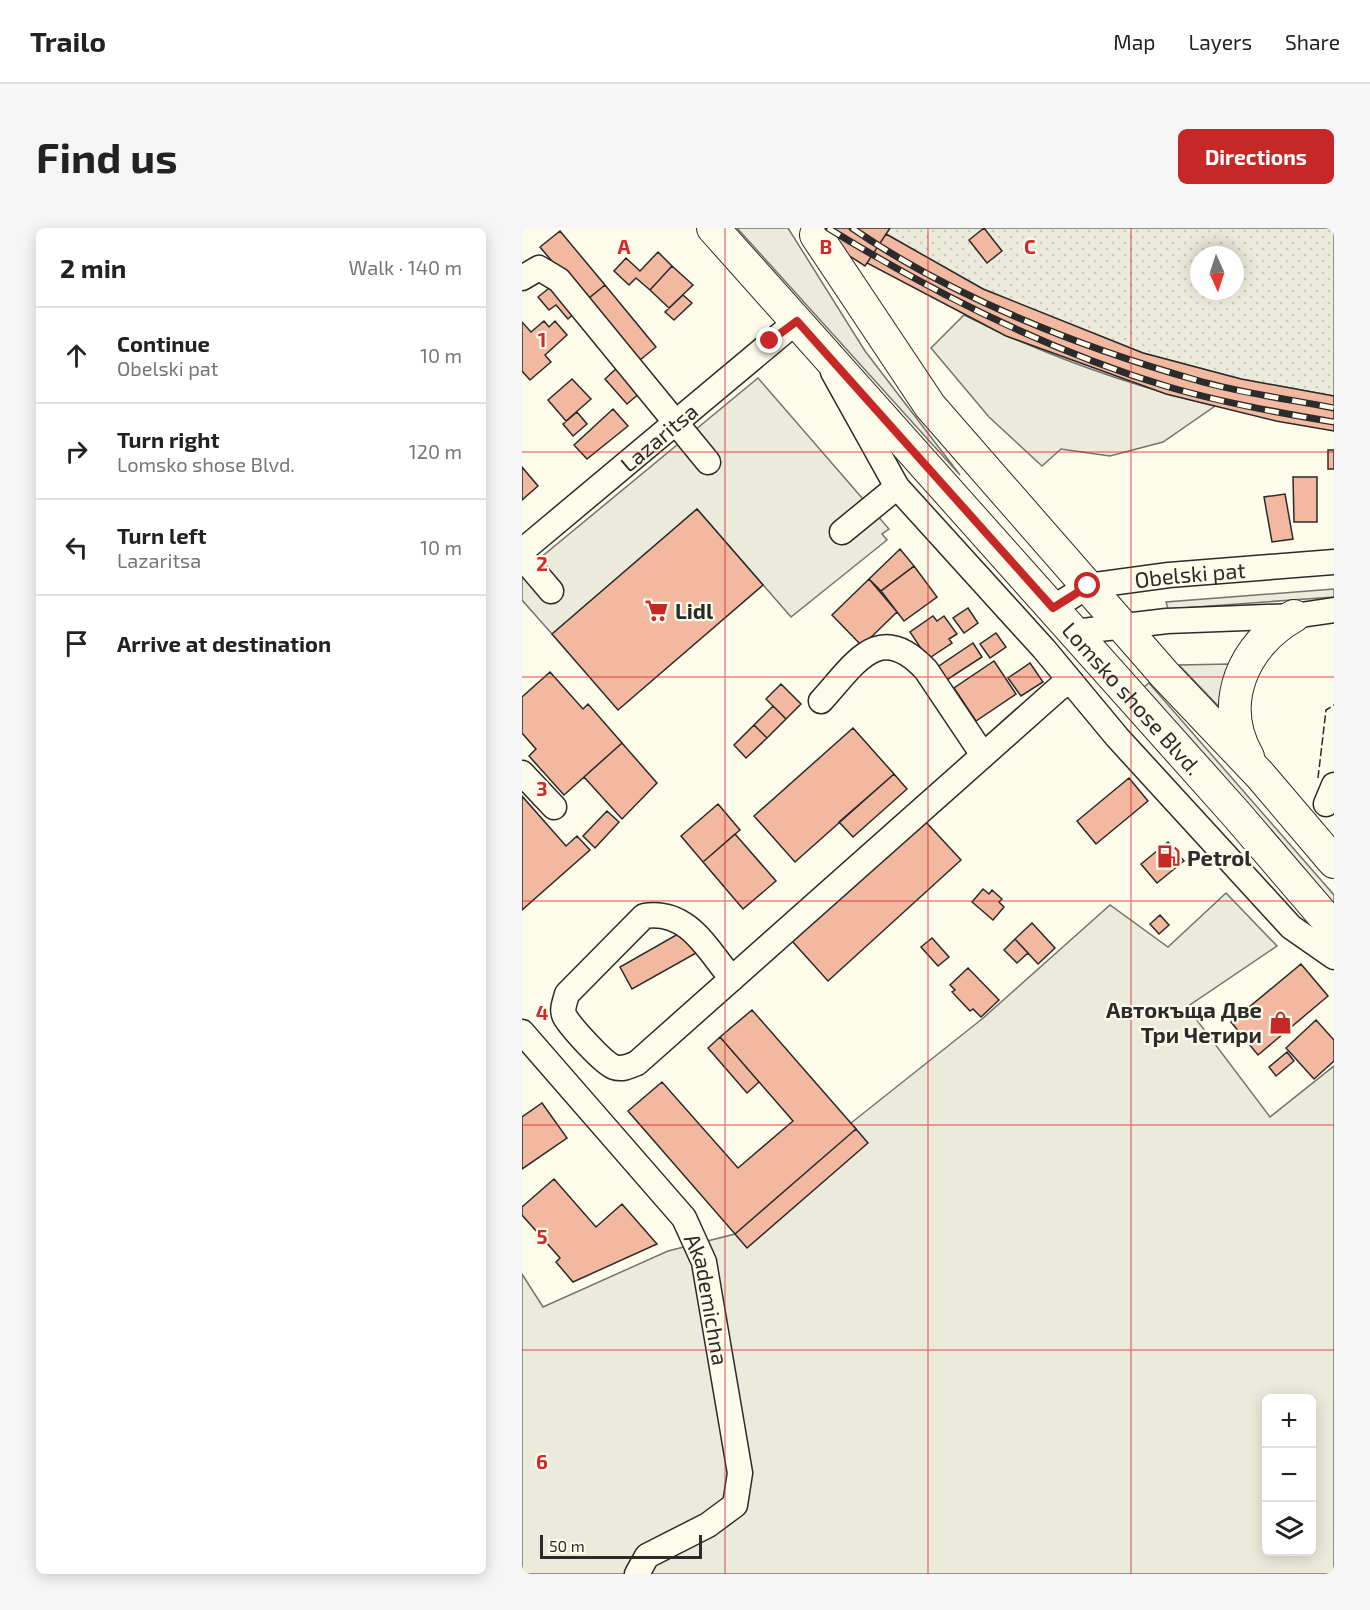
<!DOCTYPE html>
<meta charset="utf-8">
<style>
body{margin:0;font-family:"Exo 2",sans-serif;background:#f6f6f6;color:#222}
.controls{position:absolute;right:18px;bottom:18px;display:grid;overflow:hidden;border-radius:9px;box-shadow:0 3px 15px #0003}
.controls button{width:54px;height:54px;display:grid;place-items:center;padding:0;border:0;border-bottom:2px solid #e0e0e0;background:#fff;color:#222;font:30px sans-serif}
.compass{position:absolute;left:668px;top:18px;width:54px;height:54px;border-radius:50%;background:#fff;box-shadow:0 3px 15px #0003;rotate:177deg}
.scale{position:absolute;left:18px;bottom:15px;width:162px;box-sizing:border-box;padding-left:6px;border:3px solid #2b2b2b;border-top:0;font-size:16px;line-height:21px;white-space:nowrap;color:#2b2b2b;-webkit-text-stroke:4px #fdfbea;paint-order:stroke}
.stop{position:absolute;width:18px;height:18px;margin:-14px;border:4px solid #c62828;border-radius:50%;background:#fff}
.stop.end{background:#c62828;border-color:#fff;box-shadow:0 2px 6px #0008}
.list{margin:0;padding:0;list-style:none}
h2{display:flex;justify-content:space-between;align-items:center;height:78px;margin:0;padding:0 24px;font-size:26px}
h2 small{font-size:20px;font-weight:400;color:#767676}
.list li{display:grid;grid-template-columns:39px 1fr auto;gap:18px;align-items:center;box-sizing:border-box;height:96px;padding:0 24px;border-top:2px solid #e0e0e0}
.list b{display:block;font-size:22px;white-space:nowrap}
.list p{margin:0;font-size:20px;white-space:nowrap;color:#767676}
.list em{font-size:20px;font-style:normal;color:#767676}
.icon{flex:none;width:33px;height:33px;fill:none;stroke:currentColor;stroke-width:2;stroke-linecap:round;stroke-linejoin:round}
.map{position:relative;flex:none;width:812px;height:1346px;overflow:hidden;border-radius:9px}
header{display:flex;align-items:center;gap:36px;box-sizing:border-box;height:84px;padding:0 30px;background:#fff;border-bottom:2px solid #e0e0e0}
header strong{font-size:28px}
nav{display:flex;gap:33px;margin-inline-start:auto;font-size:21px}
.intro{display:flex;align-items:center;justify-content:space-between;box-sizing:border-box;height:144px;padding:0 36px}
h1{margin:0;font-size:42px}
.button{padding:15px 27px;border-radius:9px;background:#c62828;color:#fff;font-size:21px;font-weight:700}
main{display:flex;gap:36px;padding:0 36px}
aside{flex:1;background:#fff;border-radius:9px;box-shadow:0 3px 15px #0003}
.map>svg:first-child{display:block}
.green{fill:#ecebdb;stroke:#74746e;stroke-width:1.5;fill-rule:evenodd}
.park{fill:url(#park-dots);stroke:#74746e;stroke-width:1.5;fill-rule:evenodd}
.parking{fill:#eceadb;stroke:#74746e;stroke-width:1.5}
.building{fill:#f2b8a0;stroke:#2b2b2b;stroke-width:1.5}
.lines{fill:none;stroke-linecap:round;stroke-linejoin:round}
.minor-casing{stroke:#2b2b2b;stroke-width:27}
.major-casing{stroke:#2b2b2b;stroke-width:34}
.minor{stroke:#fdfbea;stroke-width:24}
.major{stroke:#fdfbea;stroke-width:32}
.rail-casing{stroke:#2b2b2b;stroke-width:7}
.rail{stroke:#fdfbea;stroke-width:4.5;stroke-dasharray:14;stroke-linecap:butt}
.fence{stroke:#2b2b2b;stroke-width:1.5;stroke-dasharray:8 3;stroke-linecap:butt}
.route{stroke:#c62828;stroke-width:8}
.grid{fill:none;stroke:#d62828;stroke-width:1.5;stroke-opacity:0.55}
.labels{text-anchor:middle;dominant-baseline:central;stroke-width:4.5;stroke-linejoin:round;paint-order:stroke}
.street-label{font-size:22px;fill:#2b2b2b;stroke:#fdfbea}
.poi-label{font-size:22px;font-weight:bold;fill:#2b2b2b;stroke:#fdfbea;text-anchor:start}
.grid-label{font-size:20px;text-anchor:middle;font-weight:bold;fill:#d62828;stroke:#fdfbea;stroke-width:4.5;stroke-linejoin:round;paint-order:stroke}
</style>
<header>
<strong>Trailo</strong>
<nav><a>Map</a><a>Layers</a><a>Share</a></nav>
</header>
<div class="intro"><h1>Find us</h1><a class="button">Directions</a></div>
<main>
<aside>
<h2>2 min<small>Walk · 140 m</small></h2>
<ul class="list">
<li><svg class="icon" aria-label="ahead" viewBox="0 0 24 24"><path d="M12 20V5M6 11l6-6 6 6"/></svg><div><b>Continue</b><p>Obelski pat</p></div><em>10 m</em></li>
<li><svg class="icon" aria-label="right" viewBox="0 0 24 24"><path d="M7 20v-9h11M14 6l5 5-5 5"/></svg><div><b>Turn right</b><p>Lomsko shose Blvd.</p></div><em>120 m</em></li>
<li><svg class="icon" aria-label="left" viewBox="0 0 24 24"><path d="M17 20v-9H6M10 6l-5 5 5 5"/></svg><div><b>Turn left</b><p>Lazaritsa</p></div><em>10 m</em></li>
<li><svg class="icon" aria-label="arrive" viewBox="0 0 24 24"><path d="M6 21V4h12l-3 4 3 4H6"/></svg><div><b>Arrive at destination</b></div></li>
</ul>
</aside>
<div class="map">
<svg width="812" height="1346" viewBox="0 0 812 1346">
<defs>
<pattern id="park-dots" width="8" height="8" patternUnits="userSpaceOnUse" patternTransform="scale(1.5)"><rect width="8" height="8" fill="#ecebdb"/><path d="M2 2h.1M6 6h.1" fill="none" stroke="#cbcabc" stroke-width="1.8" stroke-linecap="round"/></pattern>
</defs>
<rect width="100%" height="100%" fill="#fdfbea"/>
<path class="green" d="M215,0H266L343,123L438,247Z
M442,87C522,127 606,157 693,178L641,214L588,228L539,221L520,238L467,189L409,120Z
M812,361V369L646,381L644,374Z
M708,436L702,484L657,437Z
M627,455L812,667V682L618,462Z
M704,665L755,718L665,779L748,889L812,838V1346H0V1046L21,1079L146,1023L213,1006L334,901L329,895L460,791L588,677L646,719ZM744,1170H790V1324H744Z"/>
<path class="park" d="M368,0H812V168L719,151L621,125L461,61L364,6ZM677,27H713V63H677Z"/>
<path class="parking" d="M236,150L367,301L360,306L365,312L269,389L175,281L30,406L0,372V345Z"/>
<path class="building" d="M284,0H368L343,38Z
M462,0L480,23L465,35L447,12Z
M38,3L83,57L67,70L50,57L18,19Z
M364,6L461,61L621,125L719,151L812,168V203L754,193L644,166L484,108L345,35Z
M136,24L150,38L128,62L114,50L107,57L92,43L104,30L118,43Z
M150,38L171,57L147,80L128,62Z
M31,57L54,84L46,91L34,77L27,82L16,69Z
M83,57L134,119L118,132L67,70Z
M161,67L170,75L152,92L143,84Z
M22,93L27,99L33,93L45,107L23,127L29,134L8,152L0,143V94L9,104Z
M96,139L119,164L105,176L83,151Z
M50,151L69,171L44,193L26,172Z
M91,181L106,198L65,231L52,217Z
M55,184L65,196L51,208L41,196Z
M806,222H812V241H806Z
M0,239L16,258L0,272Z
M771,249H795V294H772Z
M763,266L771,311L750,314L742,269Z
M175,281L241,357L96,482L30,406Z
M378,321L392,338L359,363L347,351Z
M392,338L415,369L382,393L359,363Z
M347,351L375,384L340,418L310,387Z
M446,380L456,395L442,405L431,390Z
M411,388L415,393L422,388L435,406L427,411L430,415L406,431L388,404Z
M474,405L484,419L468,430L458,416Z
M451,415L460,429L420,455L411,442Z
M472,433L494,466L454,493L432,460Z
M508,435L521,454L499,468L486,450Z
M28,444L61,481L66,476L100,515L42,567L7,528L14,521L0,505V469Z
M259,456L279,476L264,491L244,471Z
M251,478L264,491L245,510L232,497Z
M232,497L245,510L224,530L212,517Z
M331,500L372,546L273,634L232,588Z
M100,515L135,555L100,591L62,549Z
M372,546L385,561L331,609L317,594Z
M607,550L626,573L574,616L555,593Z
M0,568L44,618L55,608L68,622L0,682Z
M196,576L218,602L181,634L159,608Z
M85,583L97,594L73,620L61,608Z
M402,592L439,632L306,753L270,713Z
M213,606L254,653L221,681L181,634Z
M646,614L662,633L635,655L619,636Z
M461,661L467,666L470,662L480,671L477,674L482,679L471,692L450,674Z
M638,687L647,697L637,706L628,696Z
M510,695L533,720L516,736L493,711Z
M163,702L176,724L110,761L98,739Z
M410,710L427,729L416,738L399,719Z
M493,711L506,725L495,735L482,722Z
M779,736L806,768L736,827L709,794Z
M446,740L477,772L459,789L451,781L448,783L430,764L433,762L428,757Z
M230,782L334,901L213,1006L106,883L140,854L216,940L271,893L198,809Z
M794,792L812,812V833L792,851L764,820Z
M198,809L237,854L225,865L186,820Z
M765,824L772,833L754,848L747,839Z
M20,875L45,910L0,941V889Z
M334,901L346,915L225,1020L213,1006Z
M32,951L74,999L100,976L135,1016L51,1054L34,1034L38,1030L0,987V979Z"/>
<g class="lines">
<defs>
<g id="minor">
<path d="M0,50L17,40L37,52L186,234"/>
<path d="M311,144L375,259L522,421L595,509L769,699L812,729"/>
<path d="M320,304L375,259"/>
<path id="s1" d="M0,323L275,93"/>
<path d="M0,329L29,363"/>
<path id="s2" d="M531,380L566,358L647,347L812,334"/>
<path d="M552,404L645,393L772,388L812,382"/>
<path d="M299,473C333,436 357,391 404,442L461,527"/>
<path d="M0,545L32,579"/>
<path d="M804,576L812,557"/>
<path d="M210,751C185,721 166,681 122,688L45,766C43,774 39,782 43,789C49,799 81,835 92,839C100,842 108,838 115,835L537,460L549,454"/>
<path id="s3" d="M0,804L162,990L182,1034L218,1245L213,1277L186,1297L125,1328L115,1346"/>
</g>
<g id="major">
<path id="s4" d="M191,0L715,587L812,700"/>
<path d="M294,7L408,178L643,447L738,547L812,634"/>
<path d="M726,529C695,475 722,416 772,388"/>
</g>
</defs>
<use href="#minor" class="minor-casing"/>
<use href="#major" class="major-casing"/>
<use href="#minor" class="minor"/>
<use href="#major" class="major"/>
<defs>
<path id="rail" d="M306,0C413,66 527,123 647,159C701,175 757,185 812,194
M330,0C430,69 557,119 674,152C718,165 766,171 812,180"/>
</defs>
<use href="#rail" class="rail-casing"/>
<use href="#rail" class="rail"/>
<path class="fence" d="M796,550L804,482L812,477"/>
</g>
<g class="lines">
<path class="route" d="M248,113L275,93L531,380L566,358"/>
</g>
<path class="grid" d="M203,0V1346M406,0V1346M609,0V1346M0,224H812M0,449H812M0,673H812M0,897H812M0,1122H812"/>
<defs>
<symbol id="supermarket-bare" viewBox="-9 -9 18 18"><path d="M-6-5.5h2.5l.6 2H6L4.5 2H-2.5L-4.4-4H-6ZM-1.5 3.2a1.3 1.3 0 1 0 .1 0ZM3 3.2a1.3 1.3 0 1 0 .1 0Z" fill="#c62828" stroke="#fdfbea" stroke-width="2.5" paint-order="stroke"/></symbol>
<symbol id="fuel-bare" viewBox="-9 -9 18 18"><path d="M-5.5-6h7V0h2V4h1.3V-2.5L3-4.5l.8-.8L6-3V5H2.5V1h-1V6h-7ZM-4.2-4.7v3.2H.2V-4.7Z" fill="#c62828" stroke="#fdfbea" stroke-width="2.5" paint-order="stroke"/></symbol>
<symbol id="shop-bare" viewBox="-9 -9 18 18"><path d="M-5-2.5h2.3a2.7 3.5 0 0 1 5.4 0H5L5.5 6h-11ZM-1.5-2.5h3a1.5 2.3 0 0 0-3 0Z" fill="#c62828" stroke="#fdfbea" stroke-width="2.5" paint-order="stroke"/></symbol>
</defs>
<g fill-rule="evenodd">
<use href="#supermarket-bare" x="118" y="366" width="33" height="33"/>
<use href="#fuel-bare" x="630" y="612" width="33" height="33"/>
<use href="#shop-bare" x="742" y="778" width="33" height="33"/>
</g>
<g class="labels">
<g class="street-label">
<text stroke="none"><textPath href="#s1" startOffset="178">Lazaritsa</textPath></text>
<text stroke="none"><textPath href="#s2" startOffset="144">Obelski pat</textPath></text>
<text stroke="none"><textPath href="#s4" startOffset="630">Lomsko shose Blvd.</textPath></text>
<text stroke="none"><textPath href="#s3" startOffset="332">Akademichna</textPath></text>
</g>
<g class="poi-label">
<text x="153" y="382">Lidl</text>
<text x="665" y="629">Petrol</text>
<text x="740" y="781" text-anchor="end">Автокъща Две<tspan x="740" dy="25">Три Четири</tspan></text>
</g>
</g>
<g class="grid-label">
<text x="102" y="26">A</text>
<text x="304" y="26">B</text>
<text x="508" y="26">C</text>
<text x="20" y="119">1</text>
<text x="20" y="343">2</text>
<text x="20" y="568">3</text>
<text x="20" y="792">4</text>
<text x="20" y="1016">5</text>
<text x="20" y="1241">6</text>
</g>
</svg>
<div class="controls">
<button>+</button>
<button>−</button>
<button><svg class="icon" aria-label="layers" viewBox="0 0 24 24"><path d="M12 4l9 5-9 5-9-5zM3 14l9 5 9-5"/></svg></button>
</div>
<svg class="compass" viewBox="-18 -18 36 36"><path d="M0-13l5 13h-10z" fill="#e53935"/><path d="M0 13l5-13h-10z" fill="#767676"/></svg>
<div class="scale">50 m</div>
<div class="stop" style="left:566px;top:358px"></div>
<div class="stop end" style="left:248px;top:113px"></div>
</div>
</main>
